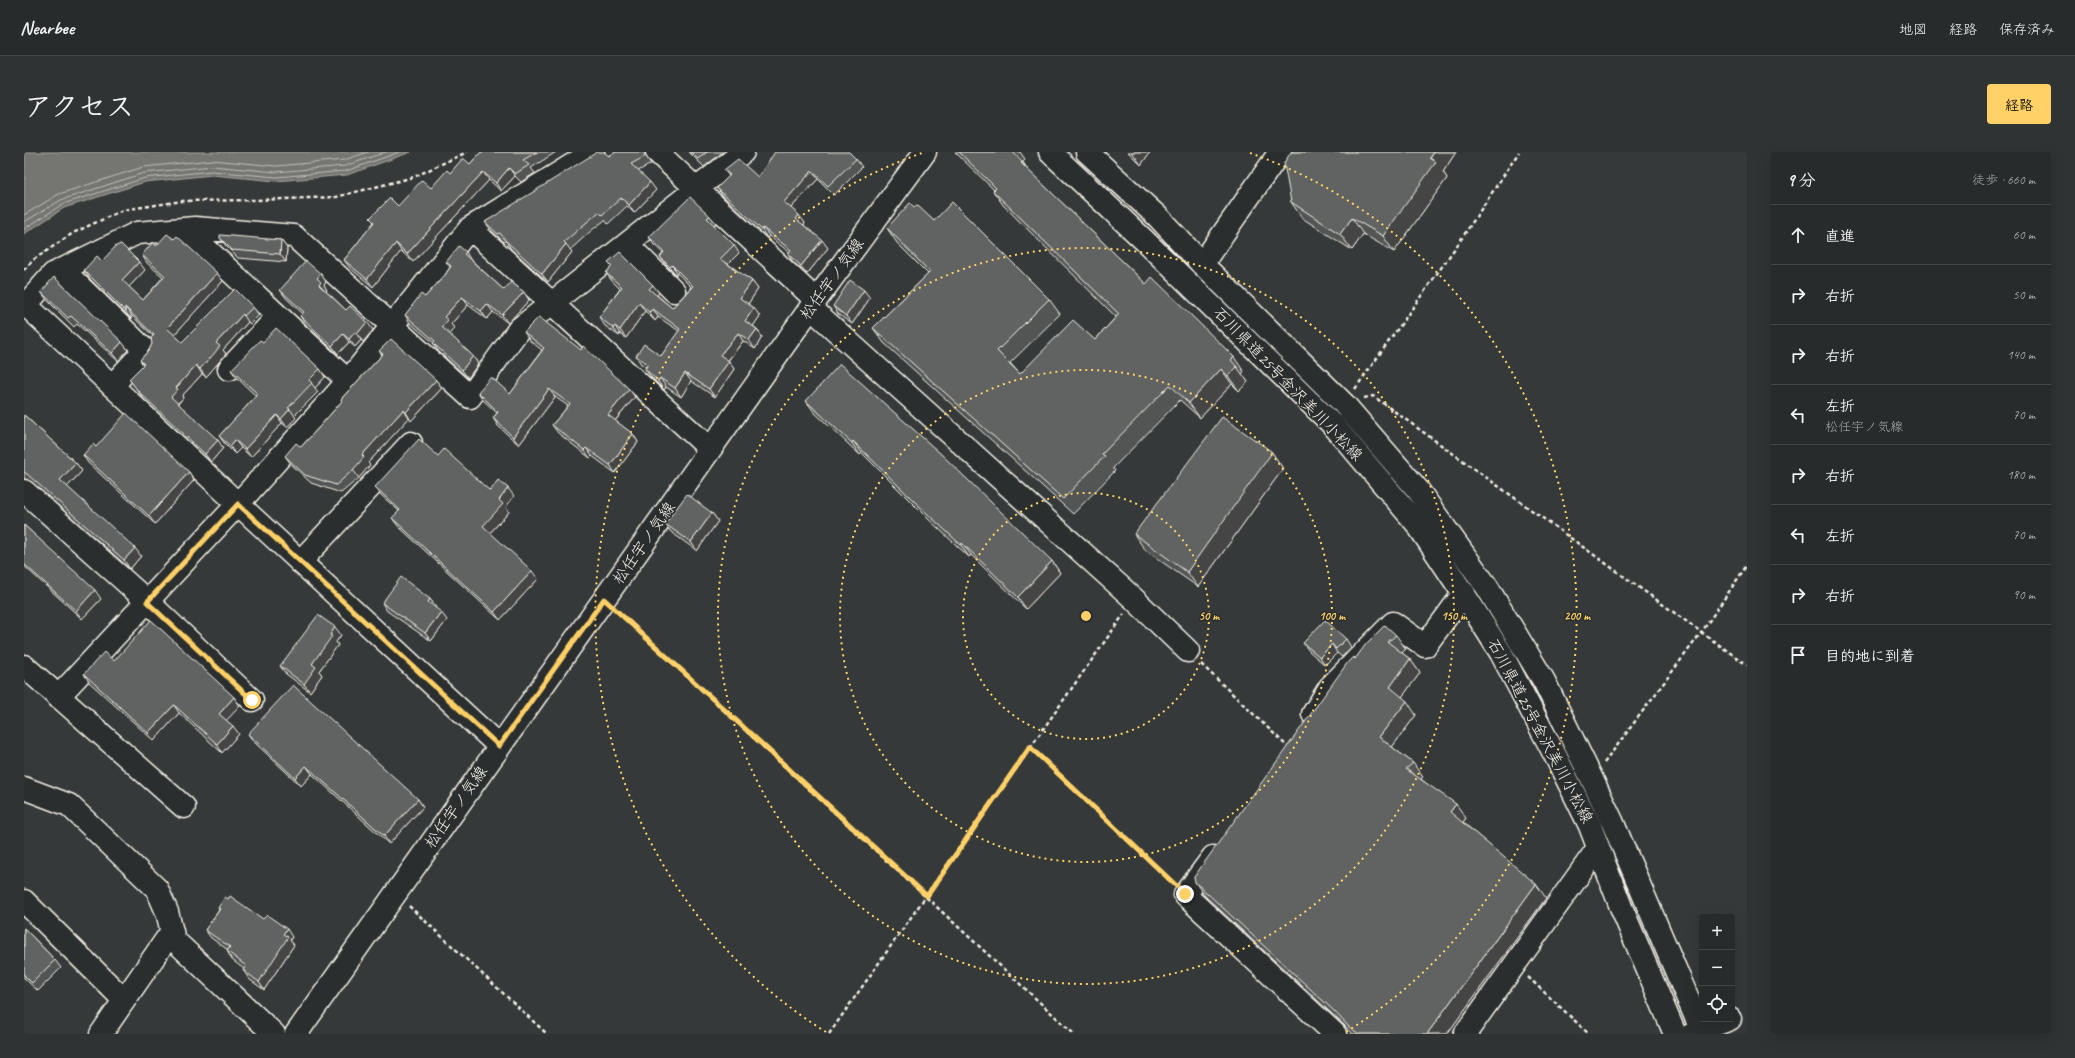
<!DOCTYPE html>
<html lang="ja">
<meta charset="utf-8">
<style>
body{margin:0;font-family:Caveat,"Klee One",sans-serif;background:#303333;color:#f1f3f6}
.controls{position:absolute;right:12px;bottom:12px;display:grid;overflow:hidden;border-radius:4px;box-shadow:0 4px 16px #0002}
.controls button{width:36px;height:36px;display:grid;place-items:center;padding:0;border:0;border-bottom:1px solid #444747;background:#282b2b;color:#f1f3f6;font:20px sans-serif}
.stop{position:absolute;width:12px;height:12px;margin:-9px;border:3px solid #ffd166;border-radius:50%;background:#fff}
.stop.end{background:#ffd166;border-color:#fff;box-shadow:0 1px 4px #0008}
.list{margin:0;padding:0;list-style:none}
h2{display:flex;justify-content:space-between;align-items:center;height:52px;margin:0;padding:0 16px;font-size:17px}
h2 small{font-size:13px;font-weight:400;color:#a5a7a9}
.list li{display:grid;grid-template-columns:26px 1fr auto;gap:12px;align-items:center;box-sizing:border-box;height:60px;padding:0 16px;border-top:1px solid #444747}
.list b{display:block;font-size:15px;white-space:nowrap}
.list p{margin:0;font-size:13px;white-space:nowrap;color:#a5a7a9}
.list em{font-size:13px;font-style:normal;color:#a5a7a9}
.icon{flex:none;width:22px;height:22px;fill:none;stroke:currentColor;stroke-width:2;stroke-linecap:round;stroke-linejoin:round}
.map{position:relative;flex:none;width:1723px;height:882px;overflow:hidden;border-radius:4px}
header{display:flex;align-items:center;gap:24px;box-sizing:border-box;height:56px;padding:0 20px;background:#282b2b;border-bottom:1px solid #444747}
header strong{font-size:19px}
nav{display:flex;gap:22px;margin-inline-start:auto;font-size:14px}
.intro{display:flex;align-items:center;justify-content:space-between;box-sizing:border-box;height:96px;padding:0 24px}
h1{margin:0;font-size:28px}
.button{padding:10px 18px;border-radius:4px;background:#ffd166;color:#111;font-size:14px;font-weight:700}
main{display:flex;gap:24px;padding:0 24px}
aside{flex:1;background:#282b2b;border-radius:4px;box-shadow:0 4px 16px #0002}
.map>svg:first-child{display:block}
.water{fill:#757572;stroke:#a8a7a1}
.lines{fill:none;stroke-linecap:round;stroke-linejoin:round}
.shore{stroke:#c1bfb9;stroke-width:1}
.minor-casing{stroke:#f4f1e8;stroke-width:25}
.major-casing{stroke:#f4f1e8;stroke-width:25}
.path{stroke:#f4f1e8;stroke-width:2.5;stroke-dasharray:4 3;stroke-linecap:butt}
.minor{stroke:#2a2d2e;stroke-width:22}
.major{stroke:#2a2d2e;stroke-width:22}
.wall{fill:#535554;stroke:#f4f1e8}
.shaded-wall{fill:#444545;stroke:#f4f1e8}
.building{fill:#616362;stroke:#f4f1e8}
.route{stroke:#ffd166;stroke-width:5}
.ring{fill:none;stroke:#ffd166;stroke-width:2;stroke-dasharray:2 4}
.labels{text-anchor:middle;dominant-baseline:central;stroke-width:3;stroke-linejoin:round;paint-order:stroke}
.street-label{font-size:16px;fill:#f4f1e8;stroke:#2a2d2e}
.centre{fill:#ffd166;stroke:#2a2d2e;stroke-width:2}
.ring-label{font-size:12px;text-anchor:middle;font-weight:bold;fill:#ffd166;stroke:#2a2d2e;stroke-width:3;stroke-linejoin:round;paint-order:stroke}
</style>
<header>
<strong>Nearbee</strong>
<nav><a>地図</a><a>経路</a><a>保存済み</a></nav>
</header>
<div class="intro"><h1>アクセス</h1><a class="button">経路</a></div>
<main>
<div class="map">
<svg width="1723" height="882" viewBox="0 0 1723 882">
<rect width="100%" height="100%" fill="#363939"/>
<filter id="ink" filterUnits="userSpaceOnUse"><feTurbulence type="fractalNoise" baseFrequency=".025" numOctaves="2"/><feDisplacementMap in="SourceGraphic" scale="8" xChannelSelector="R" yChannelSelector="G"/><feConvolveMatrix kernelMatrix="1 2 1 2 8 2 1 2 1" color-interpolation-filters="sRGB"/></filter>
<g filter="url(#ink)">
<path class="water" d="M1,0H387L323,23L252,29L188,23L121,30L40,56L0,82Z"/>
<g class="lines">
<path class="shore" d="M0,63L35,42L119,15L188,8L252,14L320,8L344,0
M0,70L37,48L120,21L188,14L252,20L321,14L362,0
M0,77L39,52L121,26L188,19L252,25L322,19L376,0"/>
<defs>
<path id="minor" d="M633,0L792,148
M446,76L686,297
M161,77L324,229
M603,92L650,139
M1178,112L1256,0
M38,117L121,198L88,234
M2,153L214,352L475,594
M0,155L29,122L113,81L171,76L270,84L446,245L495,177L719,0
M787,156L1110,447L1164,499
M205,217L254,164
M0,339L123,449L228,548
M276,410L387,291
M0,514L160,655
M34,545L214,352L324,229L446,76L569,0
M1289,562L1306,535L1369,471L1401,494L1440,441
M0,636L45,653L133,737L143,760L150,788L250,882
M1189,705L1161,743L1311,882
M0,749L100,848
M77,882L148,779
M1441,882L1574,696"/>
<path id="major" d="M1026,0L1120,88L1309,273L1393,372L1445,450L1477,501L1533,607L1566,674L1597,755L1651,882
M1063,0L1134,65L1178,112L1320,252L1394,338L1463,435L1520,529L1568,627L1588,669L1679,882
M272,882L792,148L901,0
M1668,882L1706,867"/>
</defs>
<use href="#minor" class="minor-casing"/>
<use href="#major" class="major-casing"/>
<path class="path" d="M0,118L9,108L49,81L99,58L158,49L233,48L312,45L390,25L443,0
M1331,237L1434,92L1495,0
M1340,246L1349,244L1723,513
M594,460L1050,882
M1177,512L1266,597
M1006,595L1148,730
M1580,611L1677,481L1723,413
M385,754L523,882
M1504,825L1565,882
M805,882L1100,462"/>
<use href="#minor" class="minor"/>
<use href="#major" class="major"/>
</g>
<path class="wall" d="M457,0H532L507,16L511,21L497,30L491,24L477,39L465,28L389,110L377,99L349,135L326,116L320,108L350,70L346,66L374,54L407,36L426,21L446,12Z
M592,0H622L621,3L627,12L614,19L632,38L610,61L603,54L584,72L581,68L568,78L546,98L548,100L524,130L487,97L482,89L480,90L467,78L461,70Z
M665,0H699L680,15Z
M931,0H996L1001,7L999,10L1004,18L1122,132L1210,205L1220,220L1218,222L1224,230L1215,239L1208,232L1176,266L1156,248L1089,316L1091,319L1049,362L860,191L849,176L904,122L873,91L863,76L890,55L1025,147L1036,162L986,211L996,222L1071,188L1092,165L980,54L969,39L970,38Z
M1104,0H1126L1117,13Z
M1267,0H1432L1419,20L1423,26L1370,100L1339,82L1328,98L1278,66L1267,50Z
M832,7L838,15L810,43L794,27L767,56L781,71L780,73L804,96L783,122L769,110L764,102L765,100L745,84L743,86L699,44L693,36L705,24L700,18L734,25Z
M686,64L692,72L690,73L710,93L715,101L704,112L728,129L734,137L724,152L736,164L729,174L733,177L738,185L731,197L719,189L704,209L710,217L691,245L667,229L657,245L642,235L640,238L627,225L621,217L622,215L617,212L612,204H637L655,179L634,165L631,169L621,159L602,186L596,182L595,184L581,174L575,165L596,137L588,129L582,121L588,114L584,110L635,141L633,143L648,156L667,135L653,121L652,123L642,113L636,105L639,101L630,93L625,85Z
M196,86L257,88L263,96L262,110L214,106L202,94Z
M132,94L193,121L199,129L150,183L158,190L229,155L235,163L226,172L224,170L199,198L202,202L194,211L182,225L178,222L158,244L159,246L154,252L199,296L187,310L120,247L105,227L119,213L116,208L125,198L128,192L129,184L107,163V167L66,127L60,118L78,109L121,118L105,135L119,148L139,125L123,111L118,103Z
M442,100L446,107L480,138L505,148L484,171L469,160L463,167L444,153L427,172L430,176L425,182L449,204L454,212L444,226L415,200L409,191H410L386,171L381,163L401,145L421,123L426,115L422,110Z
M302,130L300,133L303,138L302,139L322,158L349,178L339,190L337,188L331,195L325,190L314,202L282,173L276,164L279,162L262,146L256,138Z
M17,140L104,198L94,209L53,172L50,175L23,148Z
M846,146L828,172L814,162L809,154Z
M500,180L611,245L591,269L609,282L614,290L591,321L568,304L566,306L534,281L528,273L544,254L531,245L495,293L474,274L469,266L473,261L459,248L454,240L486,242L518,198L506,189Z
M239,190L296,217L301,225L291,236L294,240L270,264L272,266L263,275L258,271L227,305L217,296L211,302L201,292L195,284L232,244L213,226L207,218Z
M355,199L412,228L418,236L387,269L385,266L344,311L346,313L335,326L317,341L287,331L267,312L261,304L277,295L298,272L318,249L317,247L358,203Z
M782,249L1028,409L1036,421L1002,457L947,403L945,405L900,363L838,301L836,303L791,261Z
M0,263L52,311L58,319L43,335L117,404L106,417L8,330L2,327H0Z
M72,295L165,320L170,328L131,372L64,311L59,303Z
M1247,299L1258,315V318L1174,435L1121,398L1110,382Z
M414,304L466,339L490,344L482,355L485,360L466,381L514,427L476,468L374,374L368,366L375,359L357,343L351,335Z
M688,361L694,369L673,399L647,380L641,372Z
M0,373L77,447L58,467L0,414Z
M406,447L412,455L411,456L423,468L407,489L363,459L358,451Z
M317,483L312,490L314,493L295,519L298,523L286,540L262,522L256,514Z
M1372,483L1382,497L1378,501L1386,507L1396,521L1378,545L1392,563L1368,595L1389,611L1399,625L1397,627L1442,666L1439,670L1522,746L1423,882H1328L1320,873L1181,744L1171,730L1331,507Z
M1322,487L1327,495L1318,505L1313,501L1301,513L1285,499L1279,491Z
M90,509L210,545L216,554L202,568L215,582L198,601L155,561L130,589L65,530L60,522Z
M224,582L394,647L399,655L365,692L288,622L277,634L230,590Z
M204,747L268,785L266,788L270,793L240,838L225,827L219,818L220,817L208,808L203,799L204,798L187,786L181,778L195,758L194,756Z
M0,776L31,808L37,816L14,839L0,826Z"/>
<path class="shaded-wall" d="M1108,0H1126L1117,13Z
M1410,0H1432L1419,20L1423,26L1370,100L1359,84Z
M998,10L1009,25L997,11Z
M485,16L491,24L477,39L472,31Z
M788,19L794,27L765,58L760,50Z
M459,20L465,28L389,110L383,102Z
M626,30L632,38L610,61L605,53Z
M775,63L781,71L778,75L772,67Z
M1328,66L1339,82L1328,98L1316,82Z
M739,76L745,84L743,86L738,78Z
M257,88L263,96L262,110L256,102Z
M798,88L804,96L783,122L777,114Z
M372,91L377,99L349,135L343,127Z
M542,92L548,100L524,130L518,122Z
M115,110L121,118L104,136L98,128Z
M648,113L653,121L652,123L646,115Z
M193,121L199,129L149,184L143,176Z
M297,122L302,130L300,133L303,138L300,141L295,133L293,126Z
M728,129L734,137L722,155L716,146Z
M629,133L635,141L631,145L625,137Z
M840,138L846,146L828,172L822,164Z
M500,140L505,148L484,171L478,163Z
M438,145L444,153L427,172L430,176L424,184L418,175L420,165Z
M615,151L621,159L602,186L596,178Z
M463,152L469,160L463,167L457,159Z
M101,155L107,163V167L101,159Z
M730,156L736,164L727,177L721,169Z
M629,157L634,165L631,169L625,160Z
M219,162L224,170L199,198L202,202L182,225L176,217L192,191Z
M343,170L349,178L339,190L333,182Z
M591,174L596,182L595,184L589,176Z
M733,177L738,185L731,197L725,188Z
M331,180L337,188L331,195L325,187Z
M714,181L719,189L702,211L696,203Z
M319,182L325,190L314,202L308,194Z
M98,190L104,198L94,209L88,201Z
M449,204L454,212L444,226L438,218Z
M705,209L710,217L691,245L685,237Z
M172,213L178,222L158,244L159,246L152,253L147,245L152,236Z
M1213,215L1224,230L1215,239L1204,224Z
M296,217L301,225L291,236L285,228Z
M1197,217L1208,232L1176,266L1165,251Z
M661,221L667,229L657,245L651,236Z
M636,226L642,235L640,238L634,229Z
M412,228L418,236L387,269L382,260Z
M525,237L531,245L495,293L489,285Z
M605,237L611,245L589,271L584,263Z
M266,257L272,266L263,275L257,267Z
M379,258L385,266L344,311L346,313L335,326L329,318L338,303Z
M253,263L258,271L227,305L221,297Z
M609,282L614,290L591,321L586,313Z
M194,288L199,296L187,310L181,302Z
M211,288L217,296L211,302L206,294Z
M829,289L838,301L836,303L828,291Z
M562,296L568,304L566,306L560,298Z
M1247,299L1258,315V318L1174,435L1163,420Z
M52,311L58,319L42,336L36,328Z
M165,320L170,328L131,372L125,364Z
M484,336L490,344L482,355L485,360L465,382L459,374L475,348Z
M688,361L694,369L673,399L667,390Z
M938,391L947,403L945,405L937,393Z
M111,396L117,404L106,417L100,408Z
M1028,409L1036,421L1002,457L994,445Z
M508,419L514,427L476,468L470,460Z
M71,438L77,447L58,467L52,459Z
M406,447L412,455L409,458L404,450Z
M417,460L423,468L407,489L401,481Z
M311,475L317,483L312,490L314,493L295,519L298,523L286,540L280,532L288,512L306,483Z
M1308,492L1313,501L1301,513L1296,505Z
M1386,507L1396,521L1375,549L1366,535Z
M210,545L216,554L201,570L195,562Z
M1383,549L1392,563L1365,599L1355,585Z
M150,553L155,561L130,589L124,581Z
M209,574L215,582L198,601L193,592Z
M282,614L288,622L277,634L271,626Z
M394,647L399,655L365,692L360,684Z
M1432,652L1442,666L1436,674L1426,660Z
M1512,732L1522,746L1423,882H1403Z
M263,777L268,785L266,788L270,793L240,838L235,830L259,782Z"/>
<path class="building" d="M457,0H513L499,8L505,13L491,22L485,16L472,31L459,20L383,102L372,91L343,127L320,108L350,70L346,66L366,46L374,54L398,28L407,36L423,18L426,21L439,6L446,12Z
M572,0H580L585,4L592,0H619L622,4L607,12L626,30L605,53L597,46L578,63L575,60L563,70L540,90L542,92L518,122L482,89L476,81L474,82L461,70L570,2Z
M667,0H683L674,7Z
M751,0H825L832,7L804,34L788,19L760,50L775,63L772,67L798,88L777,114L764,102L767,98L739,76L738,78L693,36L706,23L700,18L714,7L734,25Z
M935,0H989L998,10L997,11L1122,132L1128,125L1210,205L1207,208L1213,215L1204,224L1197,217L1165,251L1146,233L1078,302L1081,304L1039,347L849,176L906,120L863,76L886,51L890,55L893,53L910,69L928,50L1025,147L973,199L996,222L1049,168L1071,188L1095,162L969,39L972,36Z
M1267,0H1410L1406,6L1412,10L1359,84L1328,66L1316,82L1267,50L1260,11Z
M666,45L686,64L683,66L710,93L696,107L728,129L716,146L730,156L721,169L733,177L725,188L714,181L696,203L705,209L685,237L661,221L651,236L636,226L634,229L621,217L624,212L612,204L620,192L637,204L656,177L629,157L625,160L615,151L596,178L591,174L589,176L575,165L598,135L582,121L588,114L584,110L596,100L629,133L625,137L648,156L669,134L648,113L646,115L636,105L640,100L625,85Z
M143,82L150,87L153,84L193,121L143,176L158,190L211,137L229,155L220,164L219,162L192,191L196,194L189,203L176,217L172,213L152,236L154,237L147,245L194,288L181,302L114,239L105,227L120,212L116,208L125,198L128,192L127,186L130,183L101,155V159L60,118L73,104L78,109L92,94L97,92L115,110L98,128L119,148L141,124L118,103L129,90L132,94Z
M196,83L257,88L256,102L208,98L196,86Z
M435,94L442,100L440,102L480,138L487,130L500,140L478,163L463,152L457,159L438,145L420,165L424,168L418,175L449,204L438,218L409,191L411,189L381,163L397,142L401,145L421,123L427,114L422,110Z
M282,109L297,122L293,126L297,130L295,133L322,158L326,154L343,170L333,182L331,180L325,187L319,182L308,194L276,164L280,160L256,138Z
M30,125L98,190L88,201L47,164L44,166L17,140Z
M826,128L840,138L822,164L809,154Z
M515,165L557,198L559,194L605,237L584,263L609,282L586,313L562,296L560,298L528,273L546,252L525,237L489,285L469,266L474,260L454,240L467,225L486,242L520,196L500,180Z
M252,176L296,217L285,228L288,231L264,256L266,257L257,267L253,263L221,297L211,288L206,294L195,284L234,242L207,218L236,188L239,190Z
M367,187L412,228L382,260L379,258L338,303L340,305L329,318L312,333L281,323L261,304L272,291L277,295L298,272L318,249L317,247L359,202L355,199Z
M816,212L917,302L1028,409L994,445L938,391L937,393L892,351L829,289L828,291L782,249Z
M102,261L165,320L125,364L59,303L69,292L72,295Z
M0,263L52,311L36,328L111,396L100,408L3,322L0,320Z
M1198,265L1247,299V302L1163,420L1110,382Z
M395,287L414,304L420,297L466,339L474,328L484,336L475,348L479,352L459,374L508,419L470,460L368,366L376,358L351,335Z
M663,342L688,361L667,390L641,372Z
M0,373L71,438L52,459L0,412Z
M377,425L406,447L404,450L417,460L401,481L358,451Z
M294,463L311,475L306,483L308,484L288,512L292,515L280,532L256,514Z
M127,468L210,545L195,562L209,574L193,592L150,553L124,581L60,522L80,500L90,509Z
M1301,468L1322,487L1312,497L1308,492L1296,505L1279,491Z
M1361,473L1372,483L1364,490L1386,507L1366,535L1383,549L1355,585L1389,611L1382,617L1432,652L1426,660L1512,732L1403,882H1335L1325,875L1310,859L1171,730L1170,725L1324,510L1329,505L1331,507L1342,492Z
M269,533L394,647L360,684L282,614L271,626L224,582Z
M206,744L239,767L243,763L263,777L259,782L264,785L235,830L219,818L222,814L203,799L206,795L181,778L196,757L194,756L201,745L204,747Z
M0,776L31,808L8,831L0,823Z"/>
</g>
<g class="lines" filter="url(#ink)">
<path class="route" d="M228,548L123,450L214,352L475,594L580,447L903,744L1006,595L1161,742"/>
</g>
<g class="ring">
<circle cx="1062" cy="464" r="123"/>
<circle cx="1062" cy="464" r="246"/>
<circle cx="1062" cy="464" r="368"/>
<path d="M802 880A491 491 0 0 1 898 1M1226 1A491 491 0 0 1 1322 880"/>
</g>
<g class="labels">
<g class="street-label">
<text transform="translate(808 127) rotate(-54)">松任宇ノ気線</text>
<text transform="translate(1264 232) rotate(46)">石川県道25号金沢美川小松線</text>
<text transform="translate(620 391) rotate(-55)">松任宇ノ気線</text>
<text transform="translate(1516 579) rotate(62)">石川県道25号金沢美川小松線</text>
<text transform="translate(432 655) rotate(-55)">松任宇ノ気線</text>
</g>
</g>
<circle cx="1062" cy="464" r="6" class="centre"/>
<g class="ring-label">
<text x="1185" y="468">50 m</text>
<text x="1308" y="468">100 m</text>
<text x="1430" y="468">150 m</text>
<text x="1553" y="468">200 m</text>
</g>
</svg>
<div class="controls">
<button>+</button>
<button>−</button>
<button><svg class="icon" aria-label="locate" viewBox="0 0 24 24"><circle cx="12" cy="12" r="6"/><path d="M12 2v4M12 18v4M2 12h4M18 12h4"/></svg></button>
</div>
<div class="stop" style="left:228px;top:548px"></div>
<div class="stop end" style="left:1161px;top:742px"></div>
</div>
<aside>
<h2>9 分<small>徒歩 · 660 m</small></h2>
<ul class="list">
<li><svg class="icon" aria-label="ahead" viewBox="0 0 24 24"><path d="M12 20V5M6 11l6-6 6 6"/></svg><div><b>直進</b></div><em>60 m</em></li>
<li><svg class="icon" aria-label="right" viewBox="0 0 24 24"><path d="M7 20v-9h11M14 6l5 5-5 5"/></svg><div><b>右折</b></div><em>50 m</em></li>
<li><svg class="icon" aria-label="right" viewBox="0 0 24 24"><path d="M7 20v-9h11M14 6l5 5-5 5"/></svg><div><b>右折</b></div><em>140 m</em></li>
<li><svg class="icon" aria-label="left" viewBox="0 0 24 24"><path d="M17 20v-9H6M10 6l-5 5 5 5"/></svg><div><b>左折</b><p>松任宇ノ気線</p></div><em>70 m</em></li>
<li><svg class="icon" aria-label="right" viewBox="0 0 24 24"><path d="M7 20v-9h11M14 6l5 5-5 5"/></svg><div><b>右折</b></div><em>180 m</em></li>
<li><svg class="icon" aria-label="left" viewBox="0 0 24 24"><path d="M17 20v-9H6M10 6l-5 5 5 5"/></svg><div><b>左折</b></div><em>70 m</em></li>
<li><svg class="icon" aria-label="right" viewBox="0 0 24 24"><path d="M7 20v-9h11M14 6l5 5-5 5"/></svg><div><b>右折</b></div><em>90 m</em></li>
<li><svg class="icon" aria-label="arrive" viewBox="0 0 24 24"><path d="M6 21V4h12l-3 4 3 4H6"/></svg><div><b>目的地に到着</b></div></li>
</ul>
</aside>
</main>
